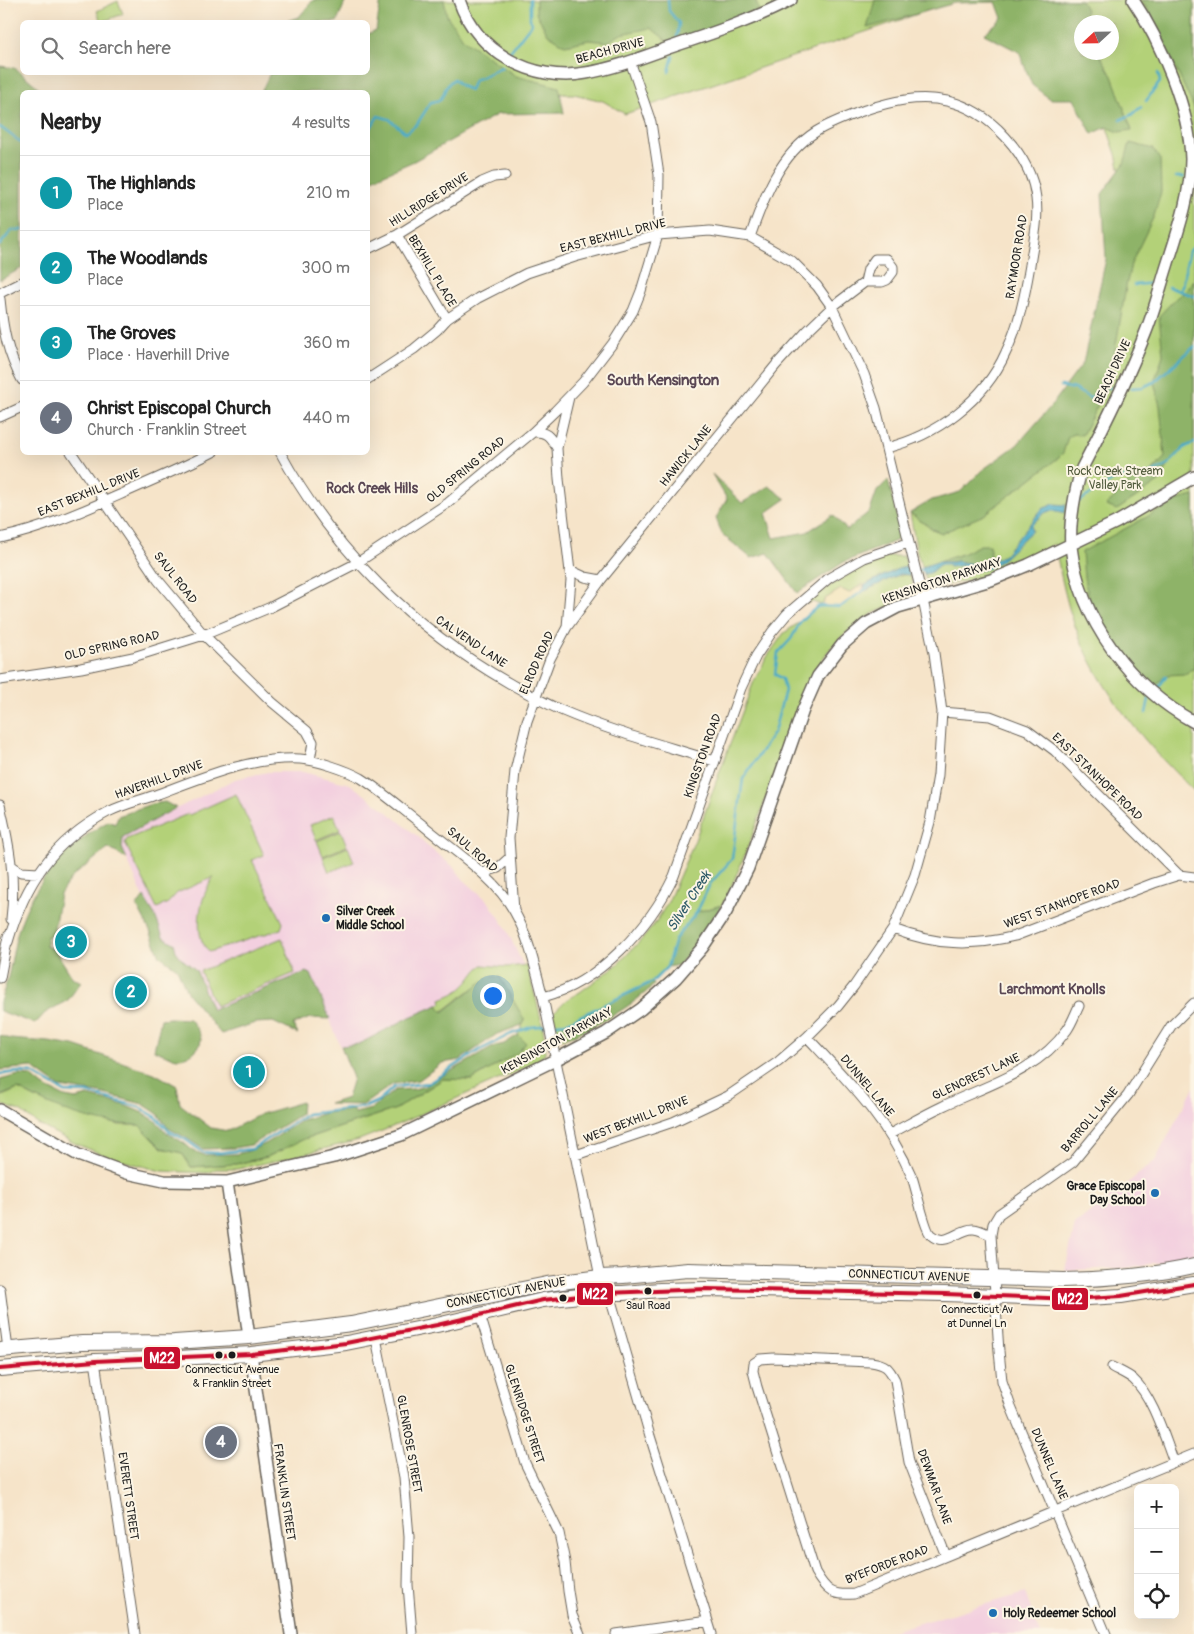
<!DOCTYPE html>
<meta charset="utf-8">
<style>
body{margin:0;font-family:Pangolin,sans-serif;background:#f2f2f2;color:#222}
.controls{position:absolute;right:15px;bottom:15px;display:grid;overflow:hidden;border-radius:8px;box-shadow:0 5px 20px #0002}
.controls button{width:45px;height:45px;display:grid;place-items:center;padding:0;border:0;border-bottom:1px solid #e0e0e0;background:#fff;color:#222;font:25px sans-serif}
.compass{position:absolute;left:1074px;top:15px;width:45px;height:45px;border-radius:50%;background:#fff;box-shadow:0 5px 20px #0002;rotate:248deg}
.you{position:absolute;left:492px;top:995px;width:18px;height:18px;margin:-12px;border:4px solid #fff;border-radius:50%;background:#1a73e8;box-shadow:0 0 0 8px #1a73e833}
.badge{display:grid;place-items:center;width:32px;height:32px;border-radius:50%;background:#d93025;color:#fff;font-size:16px;font-weight:700}
.pin{position:absolute;translate:-50% -50%;border:2px solid #fff;box-shadow:0 1px 5px #0006}
.list{margin:0;padding:0;list-style:none}
h2{display:flex;justify-content:space-between;align-items:center;height:65px;margin:0;padding:0 20px;font-size:21px}
h2 small{font-size:16px;font-weight:400;color:#767676}
.list li{display:grid;grid-template-columns:32px 1fr auto;gap:15px;align-items:center;box-sizing:border-box;height:75px;padding:0 20px;border-top:1px solid #e0e0e0}
.list b{display:block;font-size:19px;white-space:nowrap}
.list p{margin:0;font-size:16px;white-space:nowrap;color:#767676}
.list em{font-size:16px;font-style:normal;color:#767676}
.icon{flex:none;width:28px;height:28px;fill:none;stroke:currentColor;stroke-width:2;stroke-linecap:round;stroke-linejoin:round}
.map{position:relative;flex:none;width:1194px;height:1634px;overflow:hidden}
.search{position:absolute;background:#fff;box-shadow:0 5px 20px #0002;left:20px;top:20px;width:350px;height:55px;display:flex;align-items:center;gap:12px;box-sizing:border-box;padding:0 18px;border-radius:8px;color:#767676;font-size:19px}
.panel{position:absolute;background:#fff;box-shadow:0 5px 20px #0002;left:20px;top:90px;width:350px;height:365px;border-radius:8px}
.map>svg:first-child{display:block}
.built{fill:#f3cfdf}
.green{fill:#b3d178;stroke:#68764a;fill-rule:evenodd}
.forest{fill:#8eb368;stroke:#556842}
.sand{fill:#eeda9e;stroke:#857b5d}
.water{fill:#48aac7;stroke:#326372}
.lines{fill:none;stroke-linecap:round;stroke-linejoin:round}
.stream{stroke:#48aac7;stroke-width:2.5}
.minor-casing{stroke:#686259;stroke-width:11}
.tertiary-casing{stroke:#686259;stroke-width:14}
.primary-casing{stroke:#686259;stroke-width:16}
.minor{stroke:#fff;stroke-width:9}
.tertiary{stroke:#fff;stroke-width:11}
.primary{stroke:#fff;stroke-width:14}
.bus-1-casing{stroke:#fcf5e5;stroke-width:8}
.bus-1{stroke:#c8102e;stroke-width:4}
.poi-dot{fill:#1f6fb2;stroke:#fcf5e5;stroke-width:2}
.bus-dot{fill:#1c1c1c;stroke:#fcf5e5;stroke-width:2}
.labels{text-anchor:middle;dominant-baseline:central;stroke-width:4;stroke-linejoin:round;paint-order:stroke}
.bus-label{font-size:11px;fill:#1c1c1c;stroke:#fcf5e5}
.street-label{font-size:12px;fill:#1c1c1c;stroke:#fcf5e5}
.park-label{font-size:12px;fill:#515b3c;stroke:#fcf5e5}
.poi-label{font-size:12px;font-weight:bold;fill:#1c1c1c;stroke:#fcf5e5;text-anchor:start}
.neighbourhood-label{font-size:14px;font-weight:bold;fill:#5a4754;stroke:#fcf5e5}
.water-label{font-size:14px;font-style:italic;fill:#305c69;stroke:#fcf5e5}
.quarter-label{font-size:15px;font-weight:bold;fill:#5a4754;stroke:#fcf5e5}
.line-badge{stroke:#fcf5e5;stroke-width:2}
.badge-label{font-size:14px;text-anchor:middle;font-weight:bold;fill:#fff}
</style>
<div class="map">
<svg width="1194" height="1634" viewBox="0 0 1194 1634">
<rect width="100%" height="100%" fill="#fcf5e5"/>
<filter id="ink" filterUnits="userSpaceOnUse"><feTurbulence type="fractalNoise" baseFrequency=".02" numOctaves="2"/><feDisplacementMap in="SourceGraphic" scale="10" xChannelSelector="R" yChannelSelector="G"/><feConvolveMatrix kernelMatrix="1 2 1 2 8 2 1 2 1" color-interpolation-filters="sRGB"/></filter>
<filter id="wash" filterUnits="userSpaceOnUse"><feTurbulence type="fractalNoise" baseFrequency=".0096" numOctaves="4" result="noise"/><feDisplacementMap in="SourceGraphic" scale="20" xChannelSelector="R" yChannelSelector="G"/><feGaussianBlur stdDeviation="1.12" result="paint"/><feColorMatrix in="noise" values="0 0 0 0 0 0 0 0 0 0 0 0 0 0 0 0 0 1.4 0 .05"/><feComposite in="paint" operator="in"/></filter>
<g filter="url(#wash)">
<rect width="100%" height="100%" fill="#f6e4c9"/>
<path class="built" d="M268,772H303L350,784L384,809L422,840L427,846L454,867L464,880L488,901L505,926L523,965L534,1000L348,1064L311,975L212,1012L161,937L122,848L121,842L125,835L235,779Z
M1194,1087V1256L1127,1268L1065,1270L1075,1225L1155,1161Z
M1025,1593L1040,1634H881Z"/>
<path class="green" d="M441,0H959L625,114L603,101L574,94L469,93Z
M1006,0H1194V791C1140,739 1091,681 1069,608C1063,587 1059,565 1054,544C1042,550 1034,559 1021,564C994,576 963,582 934,587L926,580L924,574L930,573L926,565L922,567L917,553L910,513L926,525L1043,442L1095,341L1120,172L1116,154L1107,128L1070,48ZM1082,22H1112V52H1082Z
M118,1L123,14L101,22L97,11Z
M889,556H904L907,567C897,568 893,572 883,576C876,580 871,581 864,586L863,584L849,593L841,589L825,599L822,605L840,607C857,596 889,572 910,575C912,580 914,587 912,593C907,601 881,609 872,614C853,626 834,641 822,660C799,695 787,736 774,775C758,820 744,863 722,905L697,912L675,939L667,967L652,982L562,1027L569,1037L560,1039L553,1013L566,1000L580,992L618,964L644,937L656,922L668,902L695,840L721,768L754,681L767,657L784,633L801,621L817,607L821,605L813,602L805,604C831,583 858,567 889,556Z
M236,794L264,855L252,860L283,923L281,929L209,952C206,948 202,943 201,938C196,919 202,893 214,877L177,893L168,903L157,908L125,843L127,839L188,814L189,815Z
M334,815L340,830L316,840L310,825Z
M341,831L347,846L323,856L317,841Z
M348,847L354,862L329,872L323,857Z
M282,938L295,973L215,1006L200,971Z
M482,965L507,967L527,965C531,983 548,1036 545,1052C543,1059 533,1063 527,1067L392,1127L359,1140L280,1160L237,1169H216L208,1173L161,1171L112,1158L78,1145L39,1125L20,1111L2,1105L0,1097L18,1089L37,1099L119,1125H139L162,1148L182,1153L191,1167L236,1164L267,1157L304,1139L396,1109L443,1079L472,1080L517,1053L526,1043L518,1035L525,1020L469,991L442,1012L438,1005L442,1003L441,999C448,996 457,993 463,987C471,980 474,972 482,965Z"/>
<path class="forest" d="M313,0H346L337,22H283L299,17Z
M381,0H444L447,16L464,40L516,76L559,87L564,113L498,114L414,161L368,181V92H261L270,73L368,72V34L376,30Z
M536,0H755L759,10L697,35L670,43L651,28L621,34L608,42L589,40L565,45L548,34L536,13Z
M875,0H1081L1086,10L1082,22V52L1099,53L1112,76L1132,130L1119,132L1107,127L1092,134L1074,99H1050L1032,85L1019,52L984,34L1002,18L996,2L955,3L867,28Z
M1141,0H1194V108L1152,17Z
M0,66L15,68L44,92H22V268L0,280Z
M1130,143L1153,149L1160,158L1161,192L1154,216L1131,264L1126,287L1110,379L1105,392L1082,435L1073,434L1068,437L1063,453L1058,458L984,515L942,533L932,529L910,513L932,500L960,492L981,471L1017,445L1052,405L1083,363L1106,259L1102,194L1124,164Z
M1194,280V443L1185,447L1168,465L1160,481L1117,510L1106,506L1134,477L1150,474L1165,457L1160,406L1154,382L1163,355L1159,316L1177,297L1185,292Z
M712,474L742,503L769,486L786,499L766,513L774,538L807,532L833,515L847,530L870,511L877,491L888,480L901,532L896,541L844,562L797,593L768,553L751,558L722,534L716,518L727,499Z
M1194,496V668L1185,674L1167,675L1152,688C1123,661 1097,625 1086,587C1083,576 1083,563 1082,552L1178,500Z
M980,545H989L992,561L984,566L956,561L953,562H937L962,554Z
M165,802L176,808L123,837L122,848L127,859L108,848L71,878L60,894L53,934L47,937L46,946L55,950L72,977L81,982L68,1000L45,1013L35,1024L0,1011V1002C3,992 7,983 9,973C12,959 14,945 18,931C33,883 65,846 109,821L115,824L118,816L151,804Z
M144,897L156,918L163,937L174,943L176,951L182,959L196,970L212,1010L306,972L311,974L330,1019L310,1018L293,1025L298,1034L273,1022L255,1023L221,1034L188,994L177,968L160,956L150,931L137,906Z
M722,905L698,942L679,965L667,967L675,939L697,912Z
M489,976L500,977L525,1021L522,1025L497,1034L460,1060L442,1063L419,1080L393,1084L363,1105L329,1104L347,1098L353,1078L341,1046L359,1044L410,1017L438,1005L443,1012Z
M652,982L654,985C631,1007 599,1025 569,1037L562,1027L566,1023Z
M170,1018L189,1019C193,1023 201,1033 201,1040C200,1050 187,1059 177,1058C170,1057 161,1053 154,1050L161,1019Z
M0,1035L10,1039L49,1042L74,1046L154,1073L177,1086L180,1104L211,1128L228,1131L261,1114L302,1102L301,1114L251,1145L233,1148L203,1149L185,1137L168,1128L158,1114L143,1104L100,1093L60,1087L32,1067L0,1070Z
M518,1035L526,1043L517,1053L472,1080L443,1079L396,1109L304,1139L267,1157L236,1164L191,1167L182,1153L162,1148L139,1125C94,1125 57,1110 18,1089L0,1096V1080L19,1075L31,1076L43,1086L65,1097L76,1099L88,1096L124,1105L143,1113L156,1121L166,1132L184,1143L192,1150L204,1155L236,1154L249,1151L267,1143L302,1120L326,1113L353,1110L355,1113L371,1109L395,1090L414,1089L425,1086L495,1046L504,1044Z"/>
<path class="sand" d="M863,584L864,586L862,591L840,607L822,606L825,599L841,589L849,593Z"/>
<path class="water" d="M1054,504L1066,505L1065,513C1046,507 1043,514 1031,526L1032,531C1020,540 997,571 980,570C975,569 970,566 965,566C960,565 954,567 949,567L948,565H939L930,573L924,574L922,567L937,562H953L956,561L984,566L1004,555L1042,509Z
M907,567L910,575L900,574L865,591L864,586C871,581 876,580 883,576C893,572 897,568 907,567Z"/>
<g class="lines">
<path class="stream" d="M668,0L669,11L679,23L677,37
M509,53L532,23L530,19V0
M669,72L673,56
M1146,101L1160,82L1158,73
M1120,120L1133,114L1141,107
M0,127L22,143
M368,132L378,116L389,119L406,133L417,124L431,102C446,101 441,93 448,85C449,82 452,81 454,79L461,86L470,90L474,80C484,77 492,71 502,67
M1176,177H1184
M0,245L12,230H22
M1134,285L1156,283
M1168,287L1194,296
M1181,291L1189,251L1194,247
M1061,386L1074,389L1090,398L1104,389
M1109,388H1114
M1131,388L1143,387L1154,382L1194,347
M1078,502L1115,479L1150,474L1168,465L1185,447L1194,443
M905,570H925
M1157,690L1166,676
M1146,713L1149,699
M0,1074L19,1072L32,1073L65,1092L88,1093L139,1107L156,1117L169,1131L186,1140L203,1152L216,1153L252,1149L307,1114L365,1107L378,1101L394,1087L429,1083L478,1051L511,1034L531,1027L566,1023L652,982L667,967L675,939L697,912L710,884L732,859L743,779L774,732L785,690L782,679L775,674L778,653L791,639L801,621L817,607L822,606L840,607L867,588"/>
</g>
</g>
<g filter="url(#ink)">
<g class="lines">
<defs>
<path id="minor" d="M397,235L447,319
M750,237C764,197 779,155 817,131C832,122 849,116 865,110C892,101 919,95 947,101C989,110 1031,155 1036,198C1039,221 1033,243 1030,265C1025,295 1019,325 1006,352C985,400 936,436 886,448
M368,249L397,235L482,182L494,177L505,176
M0,293L22,282
M0,299C3,329 7,353 22,380
M368,379L414,349L437,330L447,319L478,298L527,273L575,257L658,235L710,231L750,237L792,261L817,286L832,307L864,374L876,408L923,600L934,653L942,712L938,775L930,822L915,875L893,929L854,986L838,1006L807,1037L778,1062L728,1096L673,1122L576,1155
M0,417L22,407
M533,432C547,431 550,437 557,448
M71,452L158,580L204,635L272,702L307,731L313,742L310,760
M280,452C333,550 413,628 509,683C527,693 544,703 563,711C612,732 663,745 714,761
M0,538C43,529 85,510 126,492C155,479 184,467 213,452
M570,570L585,577L601,580
M567,627L601,580L776,365L807,331L832,307L865,282H882L887,280L893,272V267L887,259H875L868,269L865,282
M0,680L81,668L133,657L204,635L271,607L357,563L448,503L533,432L555,411L583,382L613,343L633,311L641,291L658,235L659,175L651,122L630,61
M942,712L990,716L1027,730L1055,751L1179,875L1194,877
M0,805C9,843 16,879 11,919
M12,866L21,872L39,873
M482,873L498,868L509,858
M514,911L509,838L515,771L527,721L550,659L567,627L571,580L559,479L557,448L569,397
M893,929C935,945 971,947 1015,936L1154,883L1179,875
M8,942C25,883 53,841 108,812C124,804 142,800 158,794C203,777 250,757 300,759C317,760 346,770 361,778C383,792 403,810 424,826C454,851 495,877 514,911C529,937 535,968 543,997L600,1277L612,1304L650,1436L712,1634
M0,978L8,936
M543,997C599,983 650,927 674,876L741,688L756,656L772,632L787,614L829,578L864,558L908,543
M807,1037C847,1080 889,1122 912,1177C916,1188 925,1230 931,1235C946,1248 958,1229 973,1229C979,1229 985,1233 991,1235
M890,1134C907,1125 924,1115 941,1107C986,1085 1036,1073 1067,1030C1072,1023 1075,1014 1079,1006
M0,1289L8,1349
M480,1315L525,1463L559,1533L565,1562L568,1591L572,1615L580,1634
M376,1338L404,1477L409,1537L408,1585L412,1634
M95,1361L135,1634
M1112,1367C1119,1371 1127,1374 1133,1379C1153,1397 1164,1436 1174,1462
M946,1556L909,1462L895,1380C889,1368 886,1364 871,1362L774,1358L760,1359L754,1363L753,1371L757,1387L815,1572C826,1591 832,1596 854,1594L1194,1454
M616,1634L708,1621
M1106,1634L1011,1407L1002,1381L999,1351L991,1235L993,1224L999,1214L1073,1162L1128,1095L1171,1026L1194,1003"/>
<path id="tertiary" d="M459,0C476,52 533,83 586,73C617,68 648,55 677,45C716,32 755,19 791,0
M1133,0C1160,40 1190,110 1191,159C1191,195 1178,231 1167,266C1160,288 1154,312 1145,334C1127,380 1105,424 1082,468C1075,490 1069,523 1071,547C1080,620 1130,687 1194,722
M0,1110L78,1155L127,1173L164,1181L227,1182L334,1157L401,1135L555,1060L606,1033L641,1009L676,978L702,948L726,912L748,868L803,710L818,676L842,645L866,624L898,607L991,580L1028,565L1117,522L1194,477
M227,1182L249,1337
M251,1354L291,1634"/>
<path id="primary" d="M0,1350L82,1343L174,1342L249,1337L351,1324L547,1284L600,1277L623,1276L688,1270L1063,1280C1107,1279 1151,1276 1194,1266
M0,1369L95,1361L178,1358L251,1354L346,1343L437,1325L543,1300L607,1293H623L660,1290L706,1289L945,1294L1072,1299L1121,1296L1194,1284"/>
</defs>
<use href="#minor" class="minor-casing"/>
<use href="#tertiary" class="tertiary-casing"/>
<use href="#primary" class="primary-casing"/>
<use href="#minor" class="minor"/>
<use href="#tertiary" class="tertiary"/>
<use href="#primary" class="primary"/>
<defs>
<path id="bus-1" d="M0,1369L95,1361L251,1354L346,1343L437,1325L543,1300L607,1293L706,1289L945,1294L1072,1299L1121,1296L1194,1284"/>
</defs>
<use href="#bus-1" class="bus-1-casing"/>
<use href="#bus-1" class="bus-1"/>
</g>
</g>
<g class="poi-dot">
<circle cx="326" cy="918" r="5"/>
<circle cx="1155" cy="1193" r="5"/>
<circle cx="993" cy="1613" r="5"/>
</g>
<g class="bus-dot">
<circle cx="648" cy="1291" r="4.5"/>
<circle cx="977" cy="1295" r="4.5"/>
<circle cx="563" cy="1298" r="4.5"/>
<circle cx="219" cy="1355" r="4.5"/>
<circle cx="232" cy="1355" r="4.5"/>
</g>
<g class="labels">
<g class="bus-label">
<text x="648" y="1305">Saul Road</text>
<text x="977" y="1309">Connecticut Av<tspan x="977" dy="14">at Dunnel Ln</tspan></text>
<text x="232" y="1369">Connecticut Avenue<tspan x="232" dy="14">&amp; Franklin Street</tspan></text>
</g>
<g class="street-label">
<text transform="translate(610 51) rotate(-15)">BEACH DRIVE</text>
<text transform="translate(429 200) rotate(-32)">HILLRIDGE DRIVE</text>
<text transform="translate(613 236) rotate(-14)">EAST BEXHILL DRIVE</text>
<text transform="translate(1017 257) rotate(-81)">RAYMOOR ROAD</text>
<text transform="translate(432 271) rotate(59)">BEXHILL PLACE</text>
<text transform="translate(1113 372) rotate(-65)">BEACH DRIVE</text>
<text transform="translate(686 456) rotate(-51)">HAWICK LANE</text>
<text transform="translate(466 470) rotate(-39)">OLD SPRING ROAD</text>
<text transform="translate(89 493) rotate(-22)">EAST BEXHILL DRIVE</text>
<text transform="translate(175 578) rotate(52)">SAUL ROAD</text>
<text transform="translate(942 581) rotate(-18)">KENSINGTON PARKWAY</text>
<text transform="translate(471 642) rotate(34)">CALVEND LANE</text>
<text transform="translate(112 646) rotate(-13)">OLD SPRING ROAD</text>
<text transform="translate(537 663) rotate(-66)">ELROD ROAD</text>
<text transform="translate(703 756) rotate(-70)">KINGSTON ROAD</text>
<text transform="translate(1097 777) rotate(44)">EAST STANHOPE ROAD</text>
<text transform="translate(159 780) rotate(-20)">HAVERHILL DRIVE</text>
<text transform="translate(472 850) rotate(41)">SAUL ROAD</text>
<text transform="translate(1062 904) rotate(-20)">WEST STANHOPE ROAD</text>
<text transform="translate(557 1041) rotate(-29)">KENSINGTON PARKWAY</text>
<text transform="translate(976 1077) rotate(-25)">GLENCREST LANE</text>
<text transform="translate(867 1086) rotate(50)">DUNNEL LANE</text>
<text transform="translate(636 1120) rotate(-21)">WEST BEXHILL DRIVE</text>
<text transform="translate(1090 1120) rotate(-50)">BARROLL LANE</text>
<text transform="translate(909 1276) rotate(2)">CONNECTICUT AVENUE</text>
<text transform="translate(506 1293) rotate(-11)">CONNECTICUT AVENUE</text>
<text transform="translate(524 1414) rotate(72)">GLENRIDGE STREET</text>
<text transform="translate(409 1444) rotate(80)">GLENROSE STREET</text>
<text transform="translate(1049 1464) rotate(67)">DUNNEL LANE</text>
<text transform="translate(934 1487) rotate(70)">DEWMAR LANE</text>
<text transform="translate(284 1492) rotate(82)">FRANKLIN STREET</text>
<text transform="translate(128 1496) rotate(82)">EVERETT STREET</text>
<text transform="translate(887 1565) rotate(-21)">BYEFORDE ROAD</text>
</g>
<g class="park-label">
<text x="1115" y="471">Rock Creek Stream<tspan x="1115" dy="14">Valley Park</tspan></text>
</g>
<g class="poi-label">
<text x="336" y="911">Silver Creek<tspan x="336" dy="14">Middle School</tspan></text>
<text x="1145" y="1186" text-anchor="end">Grace Episcopal<tspan x="1145" dy="14">Day School</tspan></text>
<text x="1003" y="1613">Holy Redeemer School</text>
</g>
<g class="neighbourhood-label">
<text x="372" y="488">Rock Creek Hills</text>
<text x="1052" y="989">Larchmont Knolls</text>
</g>
<g class="water-label">
<text transform="translate(689 901) rotate(-57)">Silver Creek</text>
</g>
<g class="quarter-label">
<text x="663" y="380">South Kensington</text>
</g>
</g>
<g class="line-badge">
<rect x="576" y="1282" width="38" height="24" rx="5" fill="#c8102e"/>
<rect x="1051" y="1287" width="38" height="24" rx="5" fill="#c8102e"/>
<rect x="143" y="1346" width="38" height="24" rx="5" fill="#c8102e"/>
</g>
<g class="badge-label">
<text x="595" y="1299">M22</text>
<text x="1070" y="1304">M22</text>
<text x="162" y="1363">M22</text>
</g>
</svg>
<div class="controls">
<button>+</button>
<button>−</button>
<button><svg class="icon" aria-label="locate" viewBox="0 0 24 24"><circle cx="12" cy="12" r="6"/><path d="M12 2v4M12 18v4M2 12h4M18 12h4"/></svg></button>
</div>
<svg class="compass" viewBox="-18 -18 36 36"><path d="M0-13l5 13h-10z" fill="#e53935"/><path d="M0 13l5-13h-10z" fill="#767676"/></svg>
<div class="you"></div>
<div class="pin badge" style="left:249px;top:1072px;background:#0f9aa8">1</div>
<div class="pin badge" style="left:131px;top:992px;background:#0f9aa8">2</div>
<div class="pin badge" style="left:71px;top:942px;background:#0f9aa8">3</div>
<div class="pin badge" style="left:221px;top:1442px;background:#6b7280">4</div>
<div class="search"><svg class="icon" aria-label="search" viewBox="0 0 24 24"><circle cx="10" cy="10" r="6"/><path d="M15 15l6 6"/></svg>Search here</div>
<section class="panel">
<h2>Nearby<small>4 results</small></h2>
<ul class="list">
<li><span class="badge" style="background:#0f9aa8">1</span><div><b>The Highlands</b><p>Place</p></div><em>210 m</em></li>
<li><span class="badge" style="background:#0f9aa8">2</span><div><b>The Woodlands</b><p>Place</p></div><em>300 m</em></li>
<li><span class="badge" style="background:#0f9aa8">3</span><div><b>The Groves</b><p>Place · Haverhill Drive</p></div><em>360 m</em></li>
<li><span class="badge" style="background:#6b7280">4</span><div><b>Christ Episcopal Church</b><p>Church · Franklin Street</p></div><em>440 m</em></li>
</ul>
</section>
</div>
